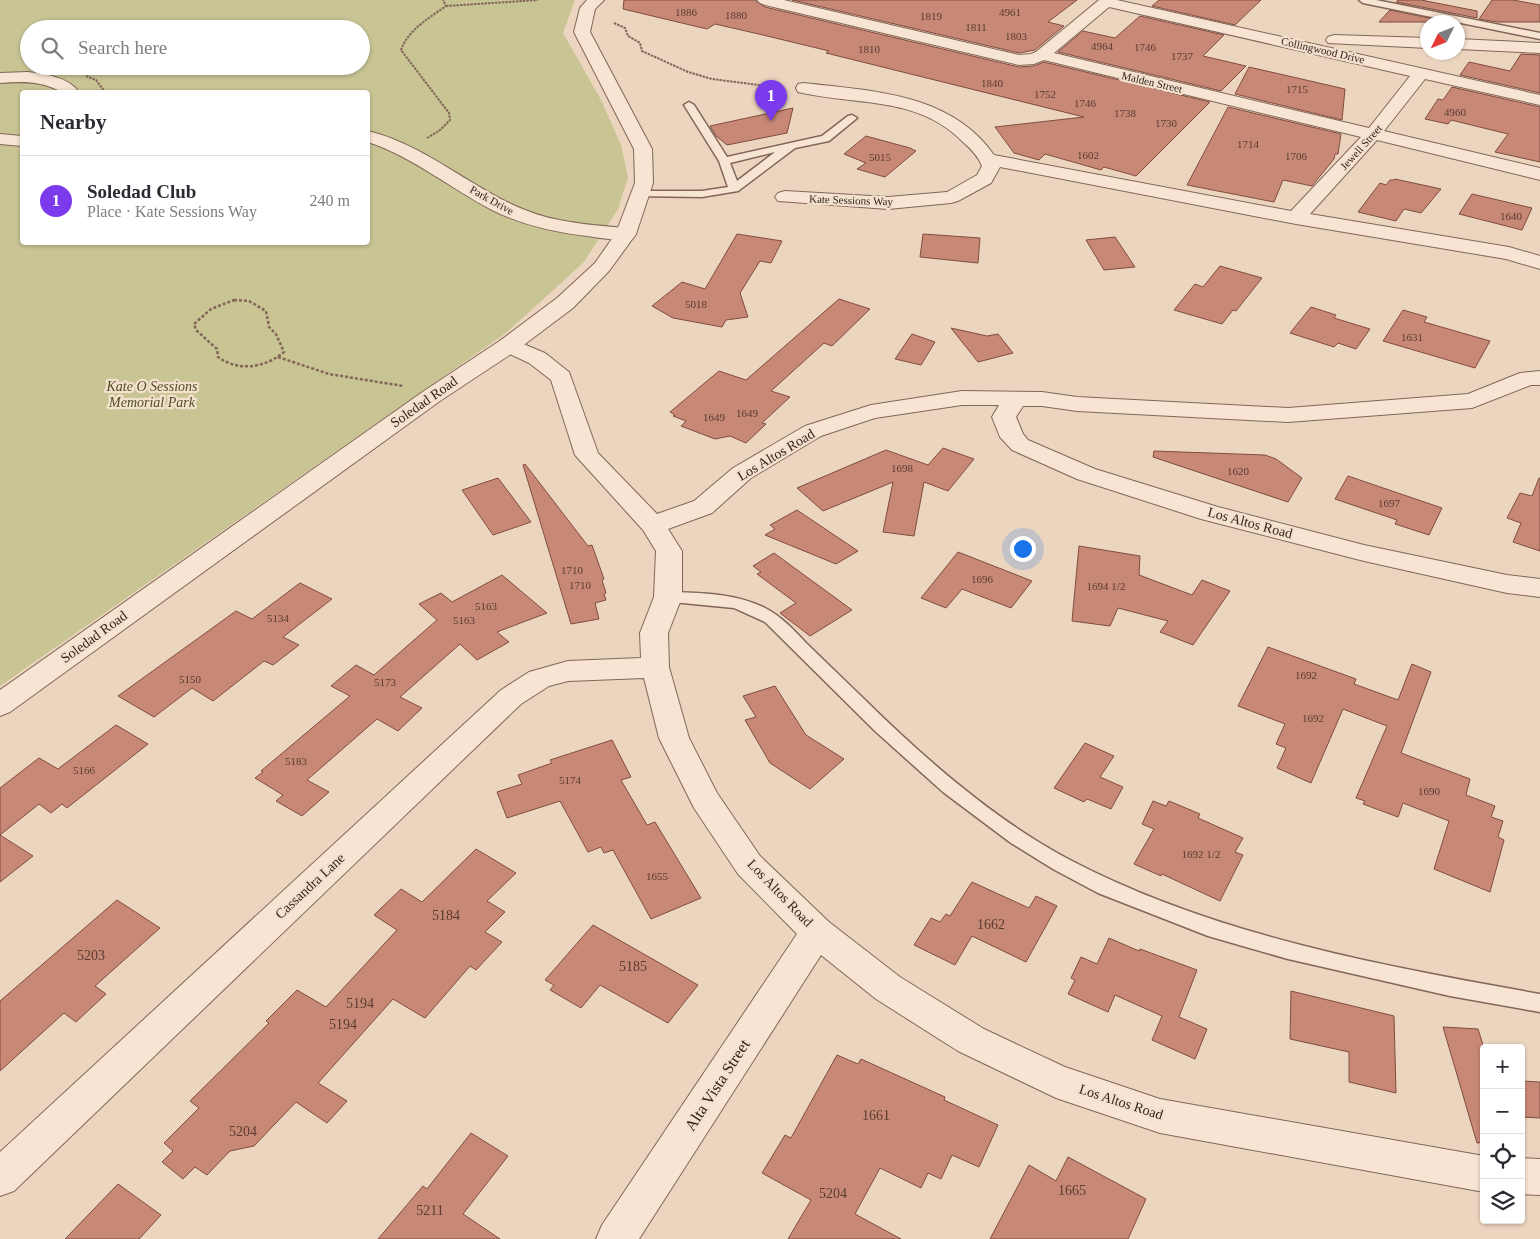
<!DOCTYPE html>
<meta charset="utf-8">
<style>
body{margin:0;font-family:Georgia,serif;background:#f7f7f7;color:#2b2b33}
.controls{position:absolute;right:15px;bottom:15px;display:grid;overflow:hidden;border-radius:5px;box-shadow:0 1px 4px #0004}
.controls button{width:45px;height:45px;display:grid;place-items:center;padding:0;border:0;border-bottom:1px solid #e1e1e2;background:#fff;color:#2b2b33;font:25px sans-serif}
.compass{position:absolute;left:1420px;top:15px;width:45px;height:45px;border-radius:50%;background:#fff;box-shadow:0 1px 4px #0004;rotate:227deg}
.you{position:absolute;left:1022px;top:548px;width:18px;height:18px;margin:-12px;border:4px solid #fff;border-radius:50%;background:#1a73e8;box-shadow:0 0 0 8px #1a73e833}
.badge{display:grid;place-items:center;width:32px;height:32px;border-radius:50%;background:#7c3aed;color:#fff;font-size:16px;font-weight:700}
.pin{position:absolute;translate:-50% -41px;filter:drop-shadow(0 1px 2px #0008)}
.pin::after{content:'';position:absolute;top:26px;width:18px;height:15px;background:inherit;clip-path:polygon(0 0,100% 0,50% 100%)}
.list{margin:0;padding:0;list-style:none}
h2{display:flex;justify-content:space-between;align-items:center;height:65px;margin:0;padding:0 20px;font-size:21px}
h2 small{font-size:16px;font-weight:400;color:#7c7c81}
.list li{display:grid;grid-template-columns:32px 1fr auto;gap:15px;align-items:center;box-sizing:border-box;height:90px;padding:0 20px;border-top:1px solid #e1e1e2}
.list b{display:block;font-size:19px;white-space:nowrap}
.list p{margin:0;font-size:16px;white-space:nowrap;color:#7c7c81}
.list em{font-size:16px;font-style:normal;color:#7c7c81}
.icon{flex:none;width:28px;height:28px;fill:none;stroke:currentColor;stroke-width:2;stroke-linecap:round;stroke-linejoin:round}
.map{position:relative;flex:none;width:1540px;height:1239px;overflow:hidden}
.search{position:absolute;background:#fff;box-shadow:0 1px 4px #0004;left:20px;top:20px;width:350px;height:55px;display:flex;align-items:center;gap:12px;box-sizing:border-box;padding:0 18px;border-radius:28px;color:#7c7c81;font-size:19px}
.panel{position:absolute;background:#fff;box-shadow:0 1px 4px #0004;left:20px;top:90px;width:350px;height:155px;border-radius:5px}
.map>svg:first-child{display:block}
.green{fill:#c8c494;fill-rule:evenodd}
.building{fill:#c88876;stroke:#814c3f}
.lines{fill:none;stroke-linecap:round;stroke-linejoin:round}
.service-casing{stroke:#836658;stroke-width:3}
.minor-casing{stroke:#836658;stroke-width:2}
.tertiary-casing{stroke:#836658;stroke-width:2}
.path-far1{stroke:#836658;stroke-width:2;stroke-dasharray:2.5 1;stroke-linecap:butt}
.path{stroke:#836658;stroke-width:2.5;stroke-dasharray:3 2;stroke-linecap:butt}
.service{fill:#f7e4d2;fill-rule:evenodd}
.minor{fill:#f7e4d2;fill-rule:evenodd}
.tertiary{fill:#f7e4d2;fill-rule:evenodd}
.labels{text-anchor:middle;dominant-baseline:central;stroke-width:4.5;stroke-linejoin:round;paint-order:stroke}
.number-label{font-size:11px;fill:#583c32}
.far-street-label{font-size:11px;fill:#33231c;stroke:#f3e1ce}
.park-label{font-size:14px;font-style:italic;fill:#4d4f24;stroke:#f3e1ce}
.street-label{font-size:14px;fill:#33231c;stroke:#f3e1ce}
.near-number-label{font-size:14px;fill:#583c32}
.near-street-label{font-size:16px;fill:#33231c;stroke:#f3e1ce}
</style>
<div class="map">
<svg width="1540" height="1239" viewBox="0 0 1540 1239">
<rect width="100%" height="100%" fill="#ebd5bf"/>
<path class="green" d="M0,0H575L563,33L601,100L621,145L628,177L618,209L584,262L506,333L0,686ZM29,29H361V66H29ZM22,92H368V242H22Z"/>
<path class="building" d="M624,0H755L765,7L1019,67L1034,66L1044,62L1210,102L1136,176L1104,167L1101,170L1045,154L1039,160L1014,153L995,127L1084,117L826,53L829,51L763,35L715,24L707,29L623,9Z
M792,0H1077L1048,22L1064,26L1035,50L1019,53Z
M1159,0H1261L1235,25L1152,6Z
M1398,0H1421L1477,11V18L1396,2Z
M1492,0H1513L1540,5V22H1497L1479,19Z
M1390,10L1449,22H1379Z
M1140,16L1224,35L1203,56L1246,66L1221,91L1058,52L1083,31L1115,38Z
M1521,54L1540,55V93L1460,75L1469,62L1510,71Z
M1249,67L1345,89L1342,120L1235,94Z
M1452,87L1540,107V162L1495,152L1508,134L1451,120L1448,124L1425,119L1438,99L1443,100Z
M1228,107L1341,134L1338,154H1335L1334,159L1312,186L1283,180L1274,202L1187,185Z
M793,108L787,133L727,145L716,136L710,126Z
M866,136L910,148L916,151L885,177L857,169L866,163L844,154Z
M1395,179L1441,189L1421,213L1404,209L1396,221L1358,212L1380,183L1386,185L1390,180H1394Z
M1472,194L1532,208L1522,230L1459,214Z
M737,234L782,241L771,263L760,261L740,293L748,317L726,320L722,327L673,318L652,306L682,282L705,289Z
M923,234L980,238L978,263L920,257Z
M1115,237L1135,267L1104,270L1086,240Z
M1220,266L1262,278L1236,311L1233,310L1222,324L1174,310L1195,284L1203,287Z
M839,299L870,309L832,346L824,343L771,391L790,397L762,423L766,424L746,443L730,436L715,439L681,426L686,421L673,416L675,415L670,412L719,371L746,380Z
M1311,307L1336,315L1334,318L1370,329L1356,349L1338,343L1334,347L1290,333Z
M1403,310L1427,317L1424,322L1490,341L1475,368L1383,341Z
M951,328L987,336L998,334L1013,353L978,362Z
M912,334L935,342L921,365L895,359Z
M943,448L974,459L948,491L924,482L914,536L883,532L893,482L823,511L797,488L886,450L928,465Z
M1154,451L1265,455L1276,459L1302,478L1288,502L1153,457Z
M525,464L588,546L592,545L604,579L602,580L606,593L604,594L606,600L595,603L599,619L571,624L523,465Z
M1348,476L1442,508L1429,535L1395,524L1397,520L1335,499Z
M498,478L531,522L493,535L462,490Z
M1539,478H1540V551L1513,542L1521,523L1507,518L1520,493L1532,496Z
M797,510L858,551L836,564L765,535L775,529L770,525Z
M1079,546L1140,556L1139,575L1192,595L1202,580L1230,591L1193,645L1160,632L1168,621L1118,608L1110,626L1072,621Z
M958,552L1032,581L1011,608L962,589L946,608L921,598Z
M774,553L852,610L810,636L780,613L796,603L757,574L761,572L753,566Z
M502,575L547,613L497,632L509,642L477,660L460,644L400,697L422,708L398,731L377,719L307,780L329,792L302,816L276,801L283,795L255,778L263,772L261,771L350,696L331,686L356,665L374,675L437,620L419,604L441,593L452,602Z
M300,583L332,599L283,637L299,645L273,665L264,661L213,701L192,688L154,717L118,696L236,611L252,619Z
M1268,647L1356,679L1354,684L1398,700L1412,664L1431,672L1401,753L1470,779L1466,795L1495,806L1491,817L1503,821L1498,837L1504,840L1490,892L1434,869L1449,821L1403,803L1398,817L1363,804L1365,801L1356,798L1387,726L1343,709L1311,783L1277,768L1286,748L1276,744L1285,724L1238,706Z
M775,686L806,735L844,759L810,789L770,763L745,720L756,717L743,696Z
M116,725L148,744L67,808L62,804L51,813L39,804L0,835L33,856L0,882V788L39,758L58,769Z
M612,740L631,777L621,780L647,825L655,822L701,898L651,919L613,850L604,853L601,847L588,852L560,801L507,818L497,792L522,784L518,775L552,763L550,760Z
M1085,743L1114,756L1100,777L1123,787L1111,809L1087,799L1084,802L1054,788Z
M1153,801L1166,806L1169,801L1200,814L1198,818L1243,838L1235,852L1243,855L1220,901L1162,874L1161,876L1134,864L1154,829L1142,824Z
M476,849L516,873L487,901L505,912L485,932L502,942L476,970L470,966L425,1018L393,999L318,1083L347,1101L327,1123L296,1102L254,1146L230,1151L207,1175L195,1167L183,1179L162,1162L173,1151L164,1143L199,1108L190,1101L269,1023L266,1021L297,990L326,1007L397,930L374,915L401,889L422,902Z
M972,882L1029,908L1036,896L1057,906L1026,962L972,936L955,965L914,945L931,918L940,922L946,914L950,916Z
M117,900L160,928L95,986L106,994L76,1022L64,1013L0,1071V1001Z
M593,925L698,985L668,1023L600,985L581,1008L550,990L554,985L545,980Z
M1109,938L1139,951L1140,949L1197,970L1179,1017L1207,1029L1195,1059L1152,1040L1162,1016L1115,995L1108,1012L1068,994L1075,980L1071,978L1081,957L1097,964Z
M1291,991L1394,1016L1396,1093L1349,1082V1052L1290,1039Z
M1443,1027L1478,1029L1484,1048V1142L1477,1143Z
M837,1055L858,1064L861,1059L945,1097L944,1100L998,1125L979,1167L952,1155L941,1179L928,1173L921,1188L880,1168L855,1214L901,1239H788L811,1200L762,1173L785,1135L791,1138Z
M1521,1081L1540,1082V1118L1521,1117Z
M471,1133L508,1156L463,1214L500,1239H378L423,1186L427,1189Z
M1068,1157L1146,1199L1128,1239H990L1029,1165L1056,1181Z
M118,1184L161,1215L139,1239H65Z"/>
<g class="lines">
<defs>
<path id="service" d="M1359,0H1376L1540,33V39L1363,3Z
M689,102L694,105L727,157L822,136L848,116L852,115L857,118L829,141L795,148L738,191L702,197L636,196L634,194L640,191H702L728,187L719,161L684,105ZM775,152L737,181L730,163Z
M668,592C701,593 735,593 765,608C781,616 794,630 806,643C825,661 844,680 863,698C924,758 994,820 1070,860C1213,935 1382,966 1540,994V1012L1450,996L1288,959L1208,936L1098,893L1053,869L1011,843L943,792L875,731L765,622L734,608L662,601L660,597L662,593Z"/>
<path id="minor" d="M757,0H784L1019,55L1031,54L1036,52L1099,0H1117L1540,95V105L1425,79L1384,131L1540,168V180L1377,140L1310,214L1509,247L1540,256V269L1506,259L1296,224L1000,167L991,183L958,201L951,203L888,209L778,201L775,197L778,193L785,191L888,197L947,192L977,175L982,166C978,156 971,149 963,142C917,95 856,106 798,92L796,88L798,84L804,83C872,91 951,93 994,155L1291,211L1361,137L1044,60L1034,64L1019,65L765,5L760,3ZM1109,7L1410,76L1369,128L1054,53Z
M1334,35L1428,38V48L1328,43L1326,40L1328,37Z
M1458,39L1540,43V53L1458,49Z
M28,72C45,74 68,77 79,92C59,95 57,87 40,84C27,81 13,82 0,83V73Z
M368,131C426,145 470,188 525,210C557,223 592,225 626,228L633,230L636,234L633,238C619,242 602,238 587,236C554,232 522,225 492,210C450,188 413,157 368,142Z
M0,134L22,136V146L0,144Z
M509,338L545,353L569,372L598,453L657,514L694,501L733,468L805,426L871,405L962,391L1042,392L1077,397L1288,408L1468,394L1520,373L1540,371V385H1531L1472,408L1288,422L1077,411L1042,406H1023L1016,417L1023,434L1028,440L1095,469L1218,507L1364,545L1507,575L1540,579V597L1507,593L1364,561L1201,519L1077,479L1012,450L1000,437L992,417L999,405H962L875,418L821,436L751,478L712,513L668,529L682,551V597L668,633L669,667L689,738L717,793L760,856L829,922L900,977L984,1029L1065,1067L1160,1099L1484,1156V1192L1160,1133L1056,1098L958,1051L876,999L821,955L639,1239H596L602,1225L797,934L738,874L694,808L659,738L644,678L568,681L549,686L521,704L14,1191L0,1196V1152L501,690L529,672L568,661L641,658L640,633L654,597L656,551L643,530L575,455L551,380L529,363L501,350L498,345L501,340Z
M1521,1158L1540,1159V1195L1521,1194Z"/>
<path id="tertiary" d="M587,0H604L595,9L590,32L652,149L653,183L636,234L609,271L573,308L517,350L440,401L10,712L0,716V690L424,391L501,340L557,298L595,263L616,233L635,183L634,149L574,32L580,8Z"/>
</defs>
<use href="#service" class="service-casing"/>
<use href="#minor" class="minor-casing"/>
<use href="#tertiary" class="tertiary-casing"/>
<path class="path-far1" d="M446,6L538,0
M614,23L625,28L628,36L640,43L642,51L688,72L712,79L782,88
M86,76L96,80L105,92
M427,138L439,131L450,120L449,113L401,50C408,30 429,18 446,6L443,0"/>
<path class="path" d="M234,300L249,301L266,311L269,327L276,334L284,352C265,368 238,372 218,357L217,349L196,330L194,324L211,309Z
M278,357L329,374L403,386"/>
<use href="#service" class="service"/>
<use href="#minor" class="minor"/>
<use href="#tertiary" class="tertiary"/>
</g>
<g class="labels">
<g class="number-label">
<text x="686" y="12">1886</text>
<text x="1010" y="12">4961</text>
<text x="736" y="15">1880</text>
<text x="931" y="16">1819</text>
<text x="976" y="27">1811</text>
<text x="1016" y="36">1803</text>
<text x="1102" y="46">4964</text>
<text x="1145" y="47">1746</text>
<text x="869" y="49">1810</text>
<text x="1182" y="56">1737</text>
<text x="992" y="83">1840</text>
<text x="1297" y="89">1715</text>
<text x="1045" y="94">1752</text>
<text x="1085" y="103">1746</text>
<text x="1455" y="112">4960</text>
<text x="1125" y="113">1738</text>
<text x="1166" y="123">1730</text>
<text x="1248" y="144">1714</text>
<text x="1088" y="155">1602</text>
<text x="1296" y="156">1706</text>
<text x="880" y="157">5015</text>
<text x="1511" y="216">1640</text>
<text x="696" y="304">5018</text>
<text x="1412" y="337">1631</text>
<text x="747" y="413">1649</text>
<text x="714" y="417">1649</text>
<text x="902" y="468">1698</text>
<text x="1238" y="471">1620</text>
<text x="1389" y="503">1697</text>
<text x="572" y="570">1710</text>
<text x="982" y="579">1696</text>
<text x="580" y="585">1710</text>
<text x="1106" y="586">1694 1/2</text>
<text x="486" y="606">5163</text>
<text x="278" y="618">5134</text>
<text x="464" y="620">5163</text>
<text x="1306" y="675">1692</text>
<text x="190" y="679">5150</text>
<text x="385" y="682">5173</text>
<text x="1313" y="718">1692</text>
<text x="296" y="761">5183</text>
<text x="84" y="770">5166</text>
<text x="570" y="780">5174</text>
<text x="1429" y="791">1690</text>
<text x="1201" y="854">1692 1/2</text>
<text x="657" y="876">1655</text>
</g>
<g class="far-street-label">
<text transform="translate(1323 50) rotate(13)">Collingwood Drive</text>
<text transform="translate(1152 82) rotate(13)">Malden Street</text>
<text transform="translate(1361 147) rotate(-48)">Jewell Street</text>
<text transform="translate(492 200) rotate(29)">Park Drive</text>
<text transform="translate(851 200) rotate(2)">Kate Sessions Way</text>
</g>
<g class="park-label">
<text x="152" y="386">Kate O Sessions<tspan x="152" dy="16">Memorial Park</tspan></text>
</g>
<g class="street-label">
<text transform="translate(424 402) rotate(-35)">Soledad Road</text>
<text transform="translate(776 455) rotate(-31)">Los Altos Road</text>
<text transform="translate(1250 523) rotate(15)">Los Altos Road</text>
<text transform="translate(94 637) rotate(-36)">Soledad Road</text>
<text transform="translate(310 886) rotate(-43)">Cassandra Lane</text>
<text transform="translate(780 893) rotate(46)">Los Altos Road</text>
<text transform="translate(1121 1102) rotate(18)">Los Altos Road</text>
</g>
<g class="near-number-label">
<text x="446" y="915">5184</text>
<text x="991" y="924">1662</text>
<text x="91" y="955">5203</text>
<text x="633" y="966">5185</text>
<text x="360" y="1003">5194</text>
<text x="343" y="1024">5194</text>
<text x="876" y="1115">1661</text>
<text x="243" y="1131">5204</text>
<text x="1072" y="1190">1665</text>
<text x="833" y="1193">5204</text>
<text x="430" y="1210">5211</text>
</g>
<g class="near-street-label">
<text transform="translate(717 1085) rotate(-57)">Alta Vista Street</text>
</g>
</g>
</svg>
<div class="controls">
<button>+</button>
<button>−</button>
<button><svg class="icon" aria-label="locate" viewBox="0 0 24 24"><circle cx="12" cy="12" r="6"/><path d="M12 2v4M12 18v4M2 12h4M18 12h4"/></svg></button>
<button><svg class="icon" aria-label="layers" viewBox="0 0 24 24"><path d="M12 4l9 5-9 5-9-5zM3 14l9 5 9-5"/></svg></button>
</div>
<svg class="compass" viewBox="-18 -18 36 36"><path d="M0-13l5 13h-10z" fill="#e53935"/><path d="M0 13l5-13h-10z" fill="#7c7c81"/></svg>
<div class="you"></div>
<div class="pin badge" style="left:771px;top:121px">1</div>
<div class="search"><svg class="icon" aria-label="search" viewBox="0 0 24 24"><circle cx="10" cy="10" r="6"/><path d="M15 15l6 6"/></svg>Search here</div>
<section class="panel">
<h2>Nearby<small></small></h2>
<ul class="list">
<li><span class="badge">1</span><div><b>Soledad Club</b><p>Place · Kate Sessions Way</p></div><em>240 m</em></li>
</ul>
</section>
</div>
